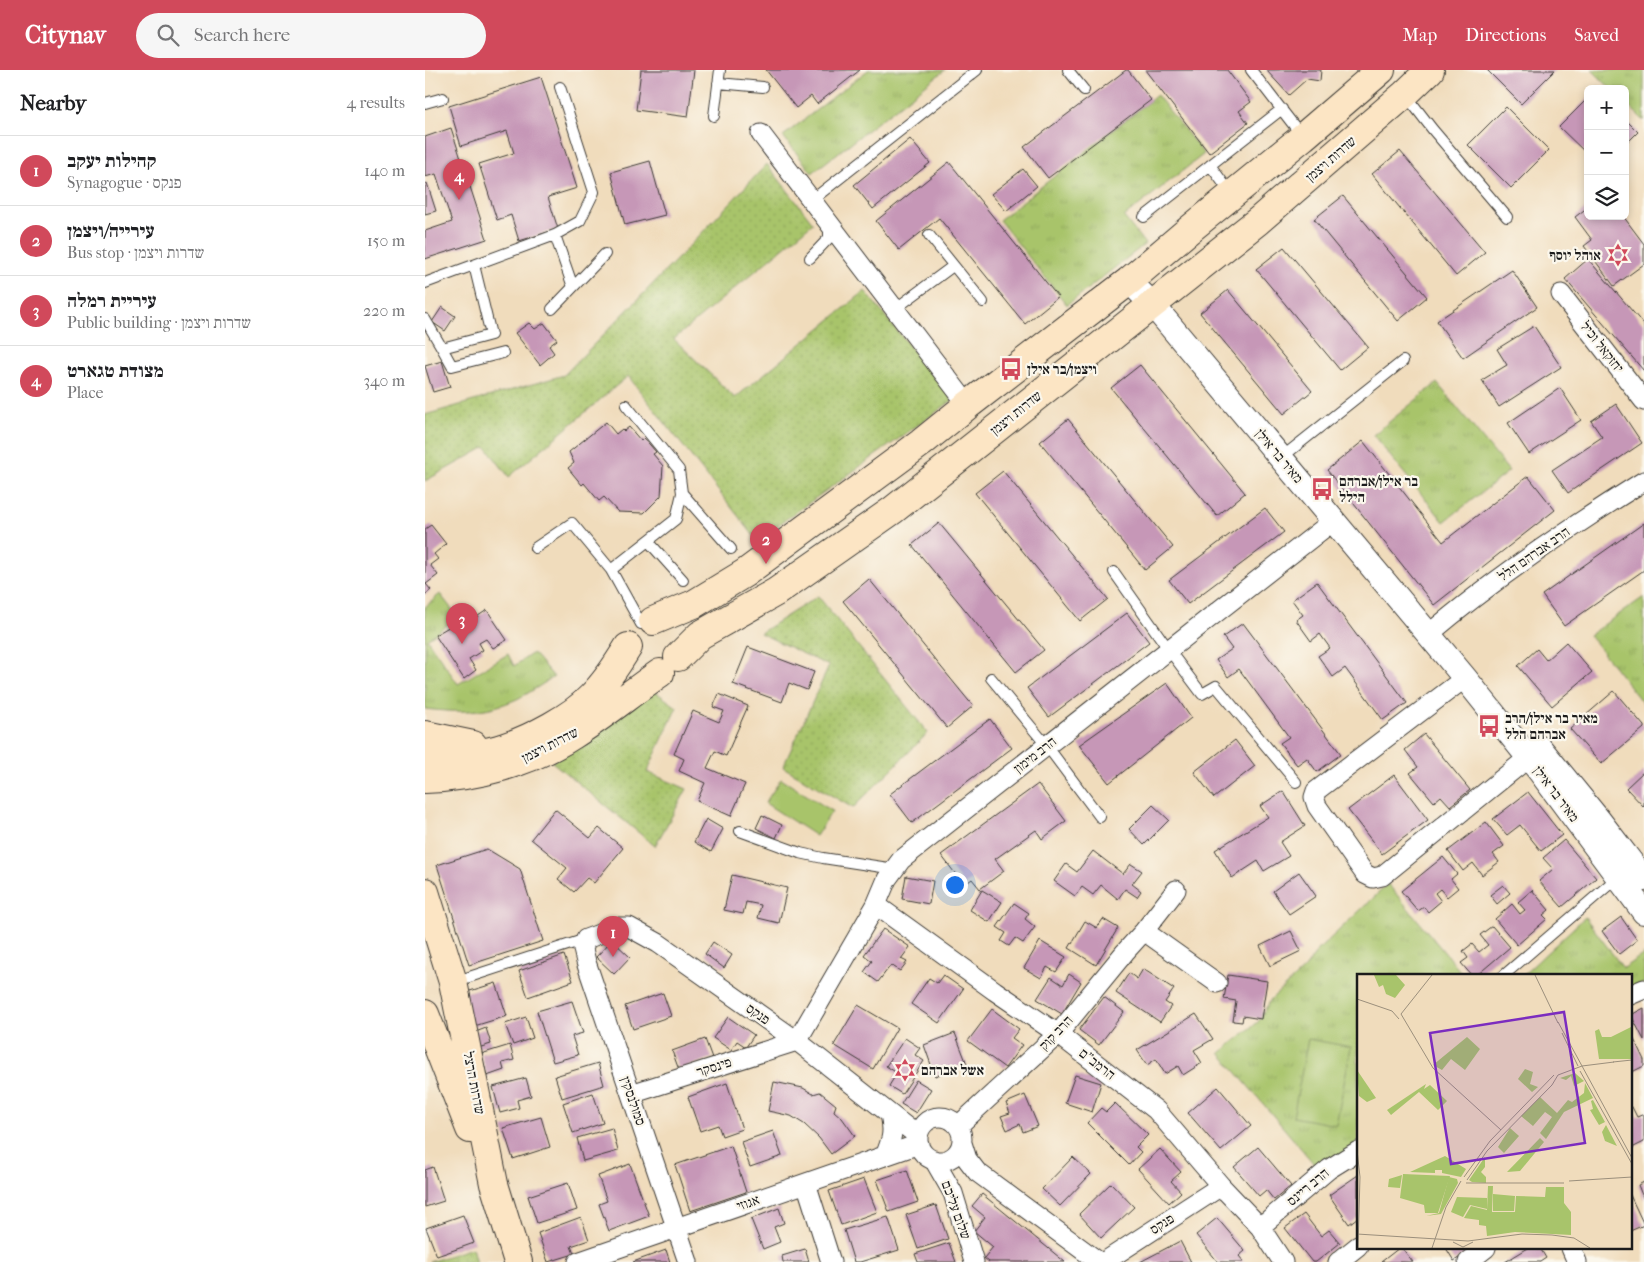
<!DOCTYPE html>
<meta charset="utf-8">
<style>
body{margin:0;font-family:"IM FELL French Canon","Frank Ruhl Libre",serif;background:#f6f6f6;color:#202124}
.controls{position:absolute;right:15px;top:15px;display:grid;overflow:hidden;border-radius:8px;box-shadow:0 2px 8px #0003}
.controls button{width:45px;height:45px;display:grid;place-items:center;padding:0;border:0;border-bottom:1px solid #e0e0e0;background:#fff;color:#202124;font:25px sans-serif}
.you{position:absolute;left:529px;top:814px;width:18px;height:18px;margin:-12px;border:4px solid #fff;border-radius:50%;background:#1a73e8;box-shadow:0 0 0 8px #1a73e833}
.badge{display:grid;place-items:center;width:32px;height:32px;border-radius:50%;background:#d1495b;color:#fff;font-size:16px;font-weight:700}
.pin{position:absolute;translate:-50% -41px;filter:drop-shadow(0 1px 2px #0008)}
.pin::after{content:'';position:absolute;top:26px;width:18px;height:15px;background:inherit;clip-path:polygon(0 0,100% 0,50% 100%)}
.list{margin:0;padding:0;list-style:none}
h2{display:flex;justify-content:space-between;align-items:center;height:65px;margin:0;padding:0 20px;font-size:21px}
h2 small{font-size:16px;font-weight:400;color:#757577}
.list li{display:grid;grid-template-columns:32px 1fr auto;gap:15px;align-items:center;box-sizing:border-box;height:70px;padding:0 20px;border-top:1px solid #e0e0e0}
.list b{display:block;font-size:19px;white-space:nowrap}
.list p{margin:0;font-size:16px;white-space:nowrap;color:#757577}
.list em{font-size:16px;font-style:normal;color:#757577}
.icon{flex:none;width:28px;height:28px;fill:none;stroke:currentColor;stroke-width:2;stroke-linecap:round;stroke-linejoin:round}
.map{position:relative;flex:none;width:1219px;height:1192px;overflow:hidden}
header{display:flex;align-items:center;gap:30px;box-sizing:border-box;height:70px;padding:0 25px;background:#d1495b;color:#fff}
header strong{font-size:24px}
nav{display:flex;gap:28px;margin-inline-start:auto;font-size:18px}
.search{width:350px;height:45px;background:#f6f6f6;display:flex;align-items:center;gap:12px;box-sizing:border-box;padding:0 18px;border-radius:28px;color:#757577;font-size:19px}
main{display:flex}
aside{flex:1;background:#fff}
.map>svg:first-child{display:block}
.grass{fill:url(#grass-dots);stroke:#627044}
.park{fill:url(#park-tufts);stroke:#627044}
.pitch{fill:#a8c46b;stroke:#627044}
.building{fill:#c697b7}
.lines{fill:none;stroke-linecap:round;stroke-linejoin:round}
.service-casing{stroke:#3c3934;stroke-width:12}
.minor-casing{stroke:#3c3934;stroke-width:21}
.tertiary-casing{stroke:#3c3934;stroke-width:26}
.secondary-casing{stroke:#3c3934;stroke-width:30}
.service{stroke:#fff;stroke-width:10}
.minor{stroke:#fff;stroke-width:19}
.tertiary{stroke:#fff;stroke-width:24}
.secondary{stroke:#fce5c4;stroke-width:28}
.labels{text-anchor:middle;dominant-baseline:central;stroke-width:4.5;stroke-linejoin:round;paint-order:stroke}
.street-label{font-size:14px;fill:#1c1c1c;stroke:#fbf7ec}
.poi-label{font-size:14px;font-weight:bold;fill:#1c1c1c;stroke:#fbf7ec;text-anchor:start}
.inset-road{fill:none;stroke:#9b8f7c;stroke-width:1}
.view{fill:#7b2cbf;fill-opacity:0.15;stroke:#7b2cbf;stroke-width:2.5}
.inset-edge{fill:none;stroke:#1c1c1c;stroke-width:2.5}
</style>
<header>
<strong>Citynav</strong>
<div class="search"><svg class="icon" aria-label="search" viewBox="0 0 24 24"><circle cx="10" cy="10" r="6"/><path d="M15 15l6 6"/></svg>Search here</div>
<nav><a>Map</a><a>Directions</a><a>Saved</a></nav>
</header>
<main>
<aside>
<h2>Nearby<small>4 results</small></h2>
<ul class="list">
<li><span class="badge">1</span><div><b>קהילות יעקב</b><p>Synagogue · פנקס</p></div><em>140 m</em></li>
<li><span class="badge">2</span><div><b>עירייה/ויצמן</b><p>Bus stop · שדרות ויצמן</p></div><em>150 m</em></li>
<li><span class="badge">3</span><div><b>עיריית רמלה</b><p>Public building · שדרות ויצמן</p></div><em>220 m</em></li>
<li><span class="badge">4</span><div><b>מצודת טגארט</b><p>Place</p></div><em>340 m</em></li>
</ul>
</aside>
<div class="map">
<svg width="1219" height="1192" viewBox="0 0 1219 1192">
<defs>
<pattern id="grass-dots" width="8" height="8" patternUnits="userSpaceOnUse" patternTransform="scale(1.25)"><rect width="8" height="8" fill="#a8c46b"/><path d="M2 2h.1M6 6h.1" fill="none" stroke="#90a85c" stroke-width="1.8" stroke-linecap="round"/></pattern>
<pattern id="park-tufts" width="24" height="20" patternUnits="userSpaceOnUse" patternTransform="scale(1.25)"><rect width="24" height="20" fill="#a8c46b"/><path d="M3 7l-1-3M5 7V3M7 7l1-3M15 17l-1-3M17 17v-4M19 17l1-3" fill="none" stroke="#90a85c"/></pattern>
</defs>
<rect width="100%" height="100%" fill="#fbf7ec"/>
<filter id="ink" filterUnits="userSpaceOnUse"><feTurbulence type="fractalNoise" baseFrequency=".02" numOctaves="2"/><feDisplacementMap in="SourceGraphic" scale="10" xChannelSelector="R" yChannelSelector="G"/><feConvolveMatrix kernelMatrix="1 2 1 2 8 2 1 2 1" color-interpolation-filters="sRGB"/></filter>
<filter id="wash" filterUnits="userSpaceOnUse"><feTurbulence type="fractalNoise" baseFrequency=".0096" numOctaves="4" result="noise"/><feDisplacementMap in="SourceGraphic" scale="20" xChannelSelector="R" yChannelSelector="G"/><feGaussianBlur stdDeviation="1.12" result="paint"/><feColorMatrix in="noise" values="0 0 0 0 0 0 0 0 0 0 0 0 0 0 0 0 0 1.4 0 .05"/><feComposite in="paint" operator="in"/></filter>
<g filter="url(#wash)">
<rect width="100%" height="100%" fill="#f0dcbc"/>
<path class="grass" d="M342,94L388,153L249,269L310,328L440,221L528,330L332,470L203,306L84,407L61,377L0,411V345L139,305L255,186Z
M393,526L503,663L428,738L358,697L404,596L335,563Z
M225,618L252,637L222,702L262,719L230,776L127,692Z
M47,1178L51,1192H4Z"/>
<path class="park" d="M443,0H520L387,103L358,66Z
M1167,0H1219V51L1200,32V19H1186Z
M732,25L779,84L699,147L720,174L642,235L574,150Z
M1012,313L1084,401L1019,452L948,365Z
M15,524L33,547L2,569L33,614L83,584L89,596L108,583L129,607C117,614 105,623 92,629C61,643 33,643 0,639V537Z
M1219,527V635L1164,565Z
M963,814L1039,906H933V1075L895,1101L795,983L833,952L846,929L880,898L893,880Z
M1160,847L1198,898L1219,884V913L1205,920V906H1097Z"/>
<path class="pitch" d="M356,709L407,741L391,766L340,733Z
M883,969L926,977L911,1055L868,1047Z"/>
<g id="blocks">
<path class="building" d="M216,0H269L263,47L211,40Z
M341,0H435L392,34L386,26L371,38Z
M701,0H703L726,30L623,108L599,77Z
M720,0H802L826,32L814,41L823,53L784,83Z
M841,0H896L895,11L882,9L864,25Z
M1062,0H1130L1096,34Z
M116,7L152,118L123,127L133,159L94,171L86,145L72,150L54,94L89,83L82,61L36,76L24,36Z
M1163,28V85L1134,57Z
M1081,37L1124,80L1086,118L1043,75Z
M1200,49L1213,62L1200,75Z
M26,58L62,169L0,189V161L27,152L11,104L0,107V67Z
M485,69L505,93L448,139L429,115Z
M975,81L1060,182L1031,206L947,104Z
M225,91L240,145L200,155L186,102Z
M524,92L633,227L600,254L514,148L474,180L451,151Z
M598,99L612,116L581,141L566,124Z
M2,113L11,141L0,144V114Z
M918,126L1002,227L973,251L889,149Z
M1163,137V146H1198L1219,174V194L1189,216L1159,176L1167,170L1150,147Z
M859,177L943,277L915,300L831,199Z
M1163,189L1219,255V301L1140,209Z
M1087,200L1112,237L1038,288L1012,251Z
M803,220L887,321L859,344L775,243Z
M17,237L30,246L20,261L7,252Z
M104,253L110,259L119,253L132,270L124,276L129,283L115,295L90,263Z
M1109,256L1136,297L1074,337L1057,310L1082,295L1072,279Z
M17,291L25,317L8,322L0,296Z
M715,295L820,423L792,446L686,318Z
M1135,318L1156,350L1104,384L1083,353Z
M1191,334L1217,373L1143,423L1127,400L1177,367L1166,351Z
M643,349L748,477L720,500L615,372Z
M181,352L191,364L197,359L199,361L204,357L216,371L219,368L231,382L228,384L238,396L236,426L219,443L193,442L179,427L174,431L159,413L157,415L143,398L149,393L144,382Z
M938,371L1018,472L1103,406L1130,440L1009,535L902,400Z
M578,401L683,529L655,551L550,423Z
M840,438L859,462L763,534L744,510Z
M514,453L619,580L591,602L487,475Z
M1219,453V500L1139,556L1117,525Z
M6,455L21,474L9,484L13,489L5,495L13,505L1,514L6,520L0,525V459Z
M444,509L548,636L522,658L418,531Z
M892,512L982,633L958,650L920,598L908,607L893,586L905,578L895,564L886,571L871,550L878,545L867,530Z
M62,540L82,570L68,578L61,569L54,573L58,580L44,589L51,600L39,609L10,565L27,555L31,561Z
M702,543L724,572L624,647L602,618Z
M818,553L916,684L892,702L882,688L872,695L855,673L864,667L814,599L803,607L791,590L807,579L798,567Z
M1141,572L1167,602L1127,636L1093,596L1112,579L1121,590Z
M323,577L389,602L382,620L364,613L357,632L308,614Z
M742,613L766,648L684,713L654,675Z
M1189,621L1219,656V658L1176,694L1145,659Z
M294,624L323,636L301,686L290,681L282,698L320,714L306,746L272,731L280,713L254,701L259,689L249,684L268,641L294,652L299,641L288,637Z
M565,649L587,678L487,753L465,724Z
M999,664L1045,720L1025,736L1016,726L1009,732L985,703L993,697L980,680Z
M810,670L830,696L789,728L769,702Z
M1219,701V737L1201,718Z
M969,705L1003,750L957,784L923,740Z
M613,714L641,751L617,769L611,760L570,789L579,801L555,819L547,809L539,815L516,785Z
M858,721L880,756L855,772L864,786L839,801L833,791L807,808L790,780L843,747L835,736Z
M1103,722L1137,765L1116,781L1095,755L1082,765L1068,749Z
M728,735L744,750L719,775L704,759Z
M130,739L165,768L174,758L198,778L169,813L162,808L149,822L133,809L142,798L106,769Z
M337,745L357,755L351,768L331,758Z
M281,749L298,759L286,782L269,772Z
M1061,752L1079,776L1068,784L1074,792L1057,805L1048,793L1038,801L1023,781Z
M1139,770L1171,808L1137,837L1114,811L1128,799L1118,788Z
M62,779L95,799L118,871L44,895L12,795Z
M668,781L698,804L706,794L717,801L707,814L716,821L712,827L700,819L693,829L676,815L668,825L657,817L650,826L629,811L641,794L652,802Z
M1018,787L1032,804L1026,809L1033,818L1022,827L1015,819L1010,823L1016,831L1003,842L999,837L993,841L976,821Z
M874,802L891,826L864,844L848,821Z
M307,805L362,818L354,853L333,848L336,835L321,832L318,844L299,840Z
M481,806L508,811L504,834L477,829Z
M1078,815L1085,823L1072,834L1065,825Z
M557,820L577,832L564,852L545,840Z
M1107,820L1124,840L1118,845L1122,849L1092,875L1070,849L1087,834L1095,844L1100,840L1093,832Z
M589,833L604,843L600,849L610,857L598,873L590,868L584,876L576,871L581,863L572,857Z
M1196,847L1212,870L1194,884L1177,861Z
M678,849L693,858L671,895L644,878L660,851L672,858Z
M1067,856L1085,877L1051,906H1047L1036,893L1043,888L1038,881L1047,874L1054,882L1063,875L1055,865Z
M458,859L485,877L476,889L482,892L475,901L466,895L453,912L439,902L447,891L439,885Z
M866,861L876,881L845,896L835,876Z
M187,870L205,887L189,904L171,887Z
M615,871L641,887L631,902L622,897L616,908L599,898Z
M288,872L307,885L299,898L280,884Z
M139,885L148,911L103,927L94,901Z
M718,899L749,919L740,932L746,936L735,952L691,923L704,903L712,909Z
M644,904L656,912L637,944L612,929L626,907L638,915Z
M518,905L538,919L514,953L486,934L504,908L512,913Z
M803,905L842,911L836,949L818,946L817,952L808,951L811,931L799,929Z
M71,913L82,946L46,957L35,924Z
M238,923L246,946L208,959L200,936Z
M679,927L699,942L674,975L654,960Z
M147,931L158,963L147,966L153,985L128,992L112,941Z
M433,935L472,958L448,999L409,975Z
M1219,938V970L1206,945Z
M567,939L594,959L587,968L597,975L580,998L543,971Z
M771,944L788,969L769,980L777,993L758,1005L753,996L740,1004L731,989L722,995L712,980Z
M101,947L108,968L88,975L80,954Z
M303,947L329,965L321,977L312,971L306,980L288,968Z
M61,958L66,974L53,978L48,963Z
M1205,961L1219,990V996L1205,1003Z
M530,963L542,994L510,1006L499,975Z
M480,968L495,978L490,985L499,991L477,1024L464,1016L472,1003L461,996Z
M280,969L287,988L254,1000L247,981Z
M85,975L89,990L77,993L79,1000L62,1006L56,984Z
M173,993L179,1015L137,1028L130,1006Z
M650,1005L676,1013L667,1042L640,1033Z
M101,1008L106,1026L92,1030L94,1038L75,1043L68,1017Z
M491,1010L506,1019L491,1043L476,1034Z
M349,1012L378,1018L388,1024L395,1022L411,1035L409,1041L417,1048L430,1066L406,1084L394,1068L379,1054L366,1046L343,1041Z
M302,1013L317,1059L297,1066L293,1055L275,1061L263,1027Z
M793,1017L826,1056L796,1081L763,1043Z
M168,1023L178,1053L148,1063L138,1033Z
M600,1025L613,1056L598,1062L595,1054L582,1060L576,1046L585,1043L581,1033Z
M690,1033L723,1065L711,1077L716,1082L704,1095L662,1053L676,1038L681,1042Z
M1207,1037L1212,1047L1219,1044V1072L1205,1079V1038Z
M116,1047L125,1077L88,1089L78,1058Z
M187,1058L193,1081L158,1091L152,1068Z
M348,1061L357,1086L325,1097L316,1072Z
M306,1076L321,1122L265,1141L250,1095Z
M833,1077L866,1116L849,1130L841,1120L834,1126L809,1097Z
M735,1079L756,1102L746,1111L756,1122L744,1133L713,1099Z
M648,1087L666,1104L635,1136L617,1119Z
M205,1094L224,1146L184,1161L174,1134L182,1131L173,1106Z
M8,1097L19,1131L0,1137V1100Z
M482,1100L493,1132L464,1142L452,1110Z
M933,1105V1147L924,1154L904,1125Z
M439,1109L452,1142L416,1155L404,1121Z
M1219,1112V1130L1213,1115Z
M143,1113L152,1140L112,1153L103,1126Z
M686,1113L709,1137L676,1168L654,1144Z
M557,1124L640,1192H564L559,1188L568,1177L549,1161L560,1147L547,1136Z
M1205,1125L1219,1155L1205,1161Z
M511,1135L523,1169L493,1179L481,1145Z
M354,1138L359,1153L349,1157L355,1172L338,1179L326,1149Z
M879,1144L896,1166L904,1160L915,1173L891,1192H887L860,1158Z
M38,1145L49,1173L12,1186L1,1158Z
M156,1147L164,1170L146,1176L149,1184L123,1192L113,1163Z
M463,1147L474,1180L435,1192H429L419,1160Z
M792,1148L820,1181L814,1186L819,1192H793L771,1165Z
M755,1171L766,1192H715Z
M524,1173L531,1192H493L490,1184Z
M974,1178H977L988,1192H956Z
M1021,1178H1043L1045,1181L1029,1191Z
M1103,1178H1115L1121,1188L1115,1192H1080Z
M380,1179L384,1192H358L357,1186Z
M241,1180L245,1192H208Z"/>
</g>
</g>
<g filter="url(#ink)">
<use href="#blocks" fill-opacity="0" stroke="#3c3934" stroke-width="1"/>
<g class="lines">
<defs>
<path id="service" d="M643,0L659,20
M826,0L877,66
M293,13L338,17
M980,24L1008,60L1082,147
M0,33L18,28
M289,46L295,0
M785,95L807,125
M387,130L552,0
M719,147L857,39
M130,165L148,217
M504,165L558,232
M385,188L404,168V156
M0,213L130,165L155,151L169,122L135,17
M127,239L180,184
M470,239L528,196
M0,249L17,278L66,265L49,195
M17,278L27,296L78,283
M856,388L978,291
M257,423L306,479
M223,471L258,510
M110,478L147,453L186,500L216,554
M186,500L251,449L257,423L254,400L201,335
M689,502L744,580L777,624L791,616L871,712
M566,608L622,676L675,747
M315,761L375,783L398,788L470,799
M1078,906L1193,807
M32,911L161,869"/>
<path id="minor" d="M336,64L543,335
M1136,224L1219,331
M1004,564C1071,507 1144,458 1219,411
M1040,608L891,721L889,727L892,736L940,804L948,808L957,806L1103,688
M451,835L570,921L633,964L731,1040L796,1116L835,1157L858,1192
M719,861L792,913
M1205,925L1219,919
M206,1024L372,971L451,835L462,809L476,790L908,451
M493 1069a22 22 0 1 1 44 0a22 22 0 1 1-44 0Z
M533,1056L633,964L700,882L719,861L751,820
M537,1073L542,1089L552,1102L674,1192
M460,1086C467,1069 469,1062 465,1044
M509,1090L528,1123L549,1192
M381,1113L406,1192
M835,1157L904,1099L933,1081
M1146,1178L1152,1192
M153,1192L494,1074
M263,1192L161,892L158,879L161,869L193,857H204L233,873L372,971L493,1066
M679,1192L796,1116
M913,1192L933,1176
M1043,1192L1061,1178"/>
<path id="tertiary" d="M704,211L727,234L1040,608L1116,703L1219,842
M1115,678L1173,749L1219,809"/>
<path id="secondary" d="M228,551L269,534L320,503L496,373L543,335L704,211L764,160L878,67L956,0
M253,587L275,565L351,522L468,440L833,151L980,24L1005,0
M0,665L48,675
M0,688C24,687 57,685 80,677C107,668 147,647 166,627C181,612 192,595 203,577
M0,709C51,707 105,693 148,665C178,646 206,623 235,603
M0,822L28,912L69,1114L93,1192
M0,944L45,1059"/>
</defs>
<use href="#service" class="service-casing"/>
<use href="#minor" class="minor-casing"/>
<use href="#tertiary" class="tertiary-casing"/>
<use href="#secondary" class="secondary-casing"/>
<use href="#service" class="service"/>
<use href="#minor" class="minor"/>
<use href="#tertiary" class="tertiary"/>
<use href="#secondary" class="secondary"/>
</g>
</g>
<defs>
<symbol id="synagogue-bare" viewBox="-9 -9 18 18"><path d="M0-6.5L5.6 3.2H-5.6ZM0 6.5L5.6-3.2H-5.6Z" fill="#d1495b" stroke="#fbf7ec" stroke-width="2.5" paint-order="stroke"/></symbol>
<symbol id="bus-bare" viewBox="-9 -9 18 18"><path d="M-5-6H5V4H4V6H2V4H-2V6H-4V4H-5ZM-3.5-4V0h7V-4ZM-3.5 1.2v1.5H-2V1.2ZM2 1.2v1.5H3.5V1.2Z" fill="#d1495b" stroke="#fbf7ec" stroke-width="2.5" paint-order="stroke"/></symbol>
</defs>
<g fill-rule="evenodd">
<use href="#synagogue-bare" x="1177" y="169" width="32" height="32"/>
<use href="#bus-bare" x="570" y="283" width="32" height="32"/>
<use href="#bus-bare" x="881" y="403" width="32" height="32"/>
<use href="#bus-bare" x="1048" y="640" width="32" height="32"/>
<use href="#synagogue-bare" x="464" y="984" width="32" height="32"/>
</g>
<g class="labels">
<g class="street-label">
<text transform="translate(906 89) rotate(-41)">שדרות ויצמן</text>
<text transform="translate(1177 277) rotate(52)">יחזקאל וכיל</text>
<text transform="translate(591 343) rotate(-39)">שדרות ויצמן</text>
<text transform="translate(854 386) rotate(50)">מאיר בר אילן</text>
<text transform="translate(1109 484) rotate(-35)">הרב אברהם הלל</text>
<text transform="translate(125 675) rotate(-27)">שדרות ויצמן</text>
<text transform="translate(610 685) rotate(-38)">הרב מימון</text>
<text transform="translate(1131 724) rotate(53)">מאיר בר אילן</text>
<text transform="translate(333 944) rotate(35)">פנקס</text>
<text transform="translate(631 963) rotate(-47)">הרב קוק</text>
<text transform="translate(672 994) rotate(38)">הרמב"ם</text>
<text transform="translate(289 997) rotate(-18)">פינסקר</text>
<text transform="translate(49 1013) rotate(79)">שדרות הרצל</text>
<text transform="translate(208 1031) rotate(71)">סמולנסקין</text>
<text transform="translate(883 1117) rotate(-40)">הרב ריינס</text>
<text transform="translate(323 1133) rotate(-19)">אגוזי</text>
<text transform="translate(531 1140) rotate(70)">שלום עליכם</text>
<text transform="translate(737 1154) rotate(-33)">פנקס</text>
</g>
<g class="poi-label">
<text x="1176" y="185" text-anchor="end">אוהל יוסף</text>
<text x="602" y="299">ויצמן/בר אילן</text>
<text x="914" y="411">בר אילן/אברהם<tspan x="914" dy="16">הילל</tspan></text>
<text x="1080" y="648">מאיר בר אילן/הרב<tspan x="1080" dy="16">אברהם הלל</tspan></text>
<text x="496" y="1000">אשל אברהם</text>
</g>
</g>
<g transform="translate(932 904)">
<rect width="275" height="275" fill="#f0dcbc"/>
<path d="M168,95L176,98L173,110L181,113L175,118L161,105ZM228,109L236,124L207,138L189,165L183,159L195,143L188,138L176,152L164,142L183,123L200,139L211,126L215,128L227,119ZM136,220L158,222L157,237H136ZM100,223L130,224V235L113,231L106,243L94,238Z" fill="#a8c46b"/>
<path d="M46,200L93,202L81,239H68L67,231L43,224ZM131,212H136L135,238H158L159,222L188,223L189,213H207V229L214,238V261L158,258L130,262L129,252L122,251V246L107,244L114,232L130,236Z" fill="#a8c46b"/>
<path d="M17,1H39L48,11L38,24L29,20L26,11L22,13ZM274,53L275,85H242L238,57L242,55L245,63H254ZM110,63L123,75L108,96L94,85L85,96L76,91ZM0,96L19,124L10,128L2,122ZM218,99L227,107L217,112L214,102L209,106L203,104ZM69,110L67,115L73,111L90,127L81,136L62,118L34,141L30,136ZM236,126L248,148L242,151L233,136L236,135L234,127ZM249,151L260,172L248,167L245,158ZM153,154L162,162L147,179L141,173ZM183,164L187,168L163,197L150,198ZM88,182L109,195L104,203L85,199V196H78V199L53,198ZM128,183V193L124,198L129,203V209L115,208L112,206ZM45,201L43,214L31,213L32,205ZM92,203L100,205L101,209L84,240L69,242L82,239Z" fill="#a8c46b"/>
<path class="inset-road" d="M178,1L201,49M0,25L35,37L42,45M44,40L76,94L144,156M44,40L75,1M205,59L221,92M256,88L275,86M257,88L225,92L275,184M223,97L275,190M0,176L3,203L1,274M107,203L133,167L197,101M110,206L130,177L195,111L201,101L225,92L201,48M212,207L275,203M109,209H207M0,260L80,265M80,265L111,267L165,260L195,261L217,264L233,274M96,268L106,273L116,268M75,274L89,233L104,207"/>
<path class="view" d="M207,38L228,169L94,190L73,59Z"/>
<rect width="275" height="275" class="inset-edge"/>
</g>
</svg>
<div class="controls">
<button>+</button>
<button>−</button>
<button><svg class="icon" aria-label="layers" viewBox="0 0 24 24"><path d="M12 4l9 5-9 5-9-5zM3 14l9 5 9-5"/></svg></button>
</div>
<div class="you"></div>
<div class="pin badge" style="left:188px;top:887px">1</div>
<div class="pin badge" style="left:341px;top:494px">2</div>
<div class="pin badge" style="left:37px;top:574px">3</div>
<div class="pin badge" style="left:34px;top:130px">4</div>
</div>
</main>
